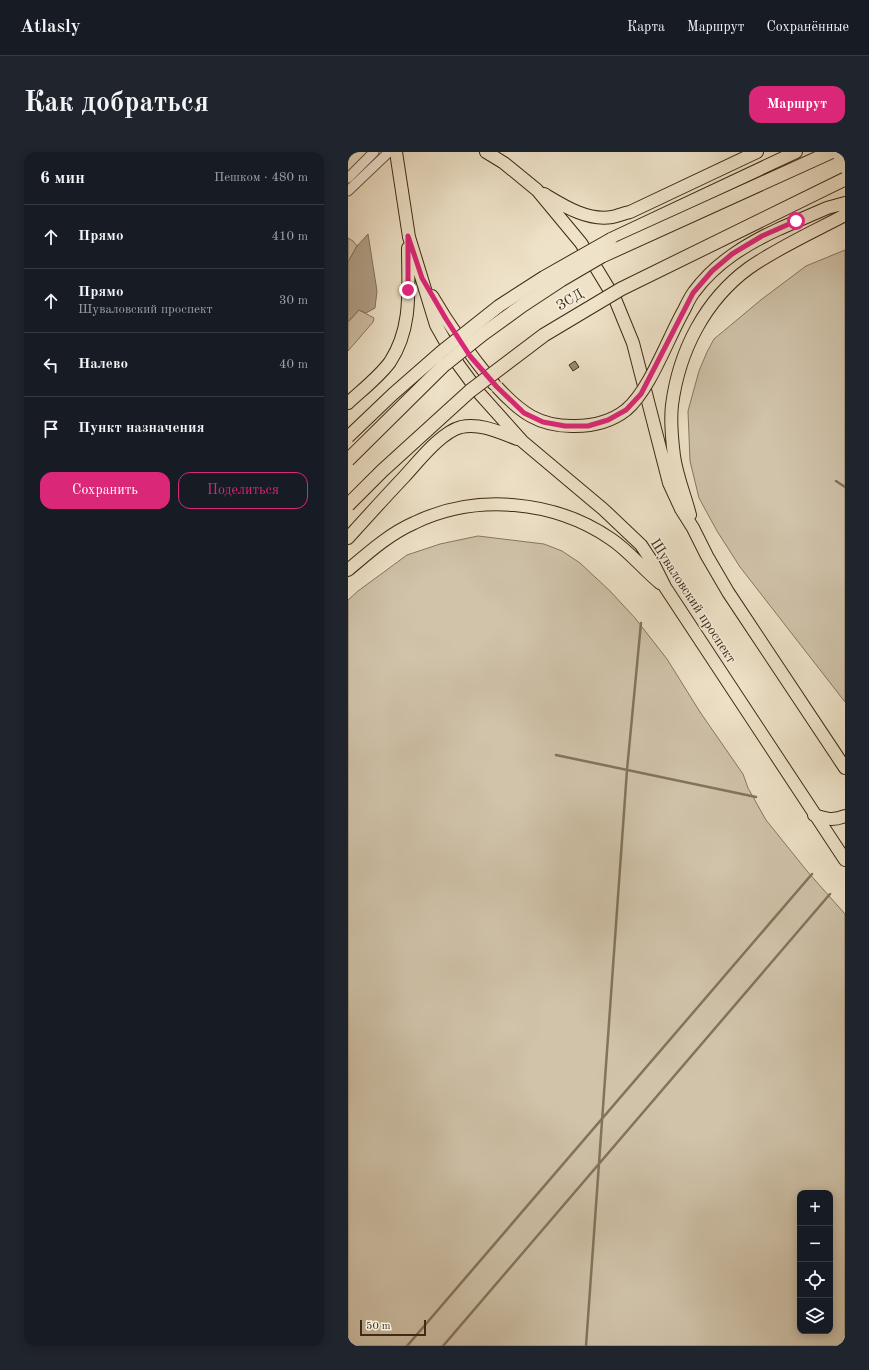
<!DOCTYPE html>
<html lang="ru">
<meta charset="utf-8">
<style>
body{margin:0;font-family:"Old Standard TT",serif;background:#20242c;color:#f1f3f6}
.controls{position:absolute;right:12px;bottom:12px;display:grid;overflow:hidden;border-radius:8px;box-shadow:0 2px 10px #0003}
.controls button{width:36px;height:36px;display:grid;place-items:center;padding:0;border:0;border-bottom:1px solid #363941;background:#171b24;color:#f1f3f6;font:20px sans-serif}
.scale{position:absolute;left:12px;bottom:10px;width:66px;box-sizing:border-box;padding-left:4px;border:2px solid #3e2a15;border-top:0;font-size:11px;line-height:14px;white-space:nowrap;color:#3e2a15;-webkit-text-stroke:3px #f4ecdb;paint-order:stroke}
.stop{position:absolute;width:12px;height:12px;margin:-9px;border:3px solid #db2777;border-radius:50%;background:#fff}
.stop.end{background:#db2777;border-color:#fff;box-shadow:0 1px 4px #0008}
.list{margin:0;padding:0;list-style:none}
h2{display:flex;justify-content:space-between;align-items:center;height:52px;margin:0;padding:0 16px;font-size:17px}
h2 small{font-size:13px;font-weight:400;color:#9ea1a6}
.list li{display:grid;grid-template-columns:26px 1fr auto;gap:12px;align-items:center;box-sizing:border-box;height:64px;padding:0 16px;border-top:1px solid #363941}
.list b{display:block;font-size:15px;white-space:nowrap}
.list p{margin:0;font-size:13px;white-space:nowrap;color:#9ea1a6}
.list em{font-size:13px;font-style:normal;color:#9ea1a6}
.actions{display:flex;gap:8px;padding:12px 16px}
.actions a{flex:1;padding:9px 0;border:1px solid #db2777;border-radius:12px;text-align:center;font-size:14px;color:#db2777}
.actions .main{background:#db2777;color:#fff}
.icon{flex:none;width:22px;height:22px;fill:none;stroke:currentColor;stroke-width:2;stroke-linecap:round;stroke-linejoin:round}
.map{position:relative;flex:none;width:497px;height:1194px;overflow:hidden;border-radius:12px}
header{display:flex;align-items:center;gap:24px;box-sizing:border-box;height:56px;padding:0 20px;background:#171b24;border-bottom:1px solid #363941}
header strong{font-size:19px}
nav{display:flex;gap:22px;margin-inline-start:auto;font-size:14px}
.intro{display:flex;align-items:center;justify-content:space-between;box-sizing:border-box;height:96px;padding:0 24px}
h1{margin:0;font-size:28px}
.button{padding:10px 18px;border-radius:12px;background:#db2777;color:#fff;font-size:14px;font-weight:700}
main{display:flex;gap:24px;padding:0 24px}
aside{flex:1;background:#171b24;border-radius:12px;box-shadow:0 2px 10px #0003}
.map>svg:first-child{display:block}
.green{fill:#d0c3aa;stroke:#877660;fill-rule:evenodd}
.water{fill:#b2a38b;stroke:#84735c}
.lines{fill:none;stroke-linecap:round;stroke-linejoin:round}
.stream{stroke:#84735c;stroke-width:2.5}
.building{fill:#9a8a72;stroke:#3e2a15}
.minor-casing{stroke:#6a5842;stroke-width:11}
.major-casing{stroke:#3e2a15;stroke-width:14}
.minor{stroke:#f4ecdb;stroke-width:9}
.major{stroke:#eee2c8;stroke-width:12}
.major-bridge-casing{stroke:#3e2a15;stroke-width:14;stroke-linecap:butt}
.highway-bridge-casing{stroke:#3e2a15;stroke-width:15;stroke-linecap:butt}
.major-bridge{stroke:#eee2c8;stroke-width:12}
.highway-bridge{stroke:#eee2c8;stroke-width:13}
.route{stroke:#db2777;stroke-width:5}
.labels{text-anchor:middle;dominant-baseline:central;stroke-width:3.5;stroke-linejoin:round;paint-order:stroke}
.street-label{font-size:14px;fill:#3e2a15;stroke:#f4ecdb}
</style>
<header>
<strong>Atlasly</strong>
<nav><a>Карта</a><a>Маршрут</a><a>Сохранённые</a></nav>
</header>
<div class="intro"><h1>Как добраться</h1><a class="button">Маршрут</a></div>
<main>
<aside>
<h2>6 мин<small>Пешком · 480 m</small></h2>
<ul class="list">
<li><svg class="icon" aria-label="ahead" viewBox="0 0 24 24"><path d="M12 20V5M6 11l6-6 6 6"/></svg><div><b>Прямо</b></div><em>410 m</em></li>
<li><svg class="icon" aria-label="ahead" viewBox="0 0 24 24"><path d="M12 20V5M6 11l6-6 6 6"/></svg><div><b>Прямо</b><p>Шуваловский проспект</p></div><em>30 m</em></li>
<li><svg class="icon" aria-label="left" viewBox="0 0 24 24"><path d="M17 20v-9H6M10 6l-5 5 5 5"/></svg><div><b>Налево</b></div><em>40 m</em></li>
<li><svg class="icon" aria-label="arrive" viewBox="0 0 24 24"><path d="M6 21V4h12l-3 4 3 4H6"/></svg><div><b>Пункт назначения</b></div></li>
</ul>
<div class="actions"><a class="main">Сохранить</a><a>Поделиться</a></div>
</aside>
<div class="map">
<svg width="497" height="1194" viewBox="0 0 497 1194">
<rect width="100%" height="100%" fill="#eee2c8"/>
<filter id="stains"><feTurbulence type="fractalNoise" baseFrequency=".005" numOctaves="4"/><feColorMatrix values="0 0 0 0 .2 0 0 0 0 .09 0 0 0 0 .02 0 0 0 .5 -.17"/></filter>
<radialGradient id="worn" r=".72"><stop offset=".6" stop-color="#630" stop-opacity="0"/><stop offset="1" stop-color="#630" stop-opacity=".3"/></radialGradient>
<path class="green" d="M0,86L5,89L9,94L0,110Z
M497,98V550L392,415L369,379L351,346L342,309L340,259L351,219L359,200L366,187L414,147L458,114Z
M11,158L26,166L25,170L0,199V170Z
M130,384L196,392L214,399L232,411L262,439L287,466L319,507L352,560L395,622L400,636L418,668L459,719L497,762V1194H0V448L10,439L59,403L92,392ZM452,1041H482V1179H452Z"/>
<path class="water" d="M20,82L29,139L27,156L18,161L11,158L0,170V110L9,94Z"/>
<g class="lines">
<path class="stream" d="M488,329L497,335
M208,603L408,645
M59,1194L464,722
M95,1194L482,742
M238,1194L279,618L293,471"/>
</g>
<path class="building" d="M227,209L231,215L225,219L221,213Z"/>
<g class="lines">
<defs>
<path id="minor" d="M0,26L26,0
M0,39L41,0"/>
<path id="major" d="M48,0L61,85L88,173L110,212L132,242L174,289L255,357L293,393L305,411L317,435L497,708
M138,0L156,11L189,38L233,91L267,147L285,191L321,331L333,357L345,376L359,404L380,440L497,616
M196,42C216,54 239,69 264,65C270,64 276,61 282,60L409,0
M433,76L479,56L497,51
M263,87L448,0
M84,144C102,175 123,204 146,232
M0,251C14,238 31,225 42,210C65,175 60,136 60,96
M342,363C337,343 329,325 326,304C324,288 322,270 324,253C331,199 357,148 401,116C431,95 465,80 497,63
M0,386C19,365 37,345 56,325C70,310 93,280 113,275C133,271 151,280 169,287
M0,418C20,401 41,382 66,371C128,341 206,348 263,387C281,399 295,417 312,431
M466,663C478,667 485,669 497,664"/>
</defs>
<use href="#minor" class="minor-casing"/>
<use href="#major" class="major-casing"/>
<use href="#minor" class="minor"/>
<use href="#major" class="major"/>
<defs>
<path id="major-bridge" d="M149,235C172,260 191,275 227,274C245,274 264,269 278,258C302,238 320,186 336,158C339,152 342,145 346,140C368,110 400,91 433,76
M0,285L45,242L93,200L151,154L196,125L263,87"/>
<path id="highway-bridge" d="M0,308L95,214L135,182L175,153L213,128L254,104L483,0
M0,353L34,319L122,239L196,183L273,137L497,27"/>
</defs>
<use href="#major-bridge" class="major-bridge-casing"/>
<use href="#highway-bridge" class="highway-bridge-casing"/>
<use href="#major-bridge" class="major-bridge"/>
<use href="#highway-bridge" class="highway-bridge"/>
</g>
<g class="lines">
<path class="route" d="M60,138V84L74,126L98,167L122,204L149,235L176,261L195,270L217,274H240L260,268L278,258L293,242L345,141L364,119L384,102L414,84L448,69"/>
</g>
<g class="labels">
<g class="street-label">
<text transform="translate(222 148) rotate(-31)">ЗСД</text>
<text transform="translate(345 449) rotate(57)">Шуваловский проспект</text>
</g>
</g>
<rect width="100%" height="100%" filter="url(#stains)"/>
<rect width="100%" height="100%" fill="url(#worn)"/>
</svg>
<div class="controls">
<button>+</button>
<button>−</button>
<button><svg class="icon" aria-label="locate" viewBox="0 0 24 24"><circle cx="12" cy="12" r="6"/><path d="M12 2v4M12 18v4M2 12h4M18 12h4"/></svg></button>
<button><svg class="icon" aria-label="layers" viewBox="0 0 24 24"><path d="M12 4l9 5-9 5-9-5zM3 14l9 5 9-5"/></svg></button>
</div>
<div class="scale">50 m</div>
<div class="stop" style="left:448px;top:69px"></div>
<div class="stop end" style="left:60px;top:138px"></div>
</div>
</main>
